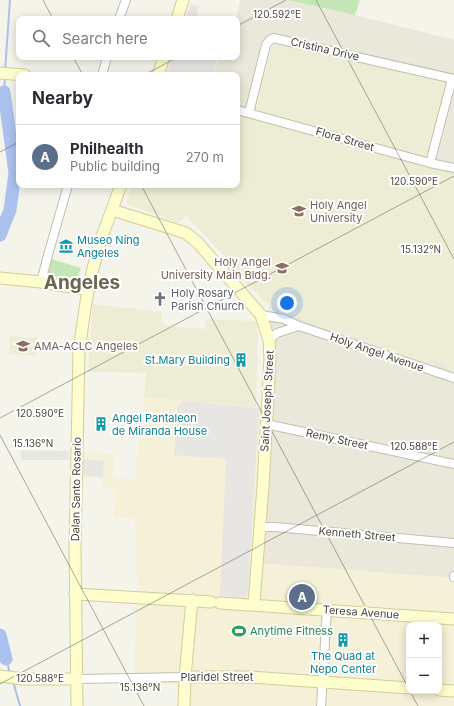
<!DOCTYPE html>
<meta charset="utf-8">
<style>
body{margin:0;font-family:Inter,sans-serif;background:#f2f2f3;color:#2b2b33}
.controls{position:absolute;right:12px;bottom:12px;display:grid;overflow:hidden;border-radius:8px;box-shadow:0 2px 10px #0003}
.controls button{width:36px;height:36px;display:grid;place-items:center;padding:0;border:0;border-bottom:1px solid #e1e1e2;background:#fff;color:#2b2b33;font:20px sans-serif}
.you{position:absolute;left:287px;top:303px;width:14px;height:14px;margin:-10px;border:3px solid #fff;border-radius:50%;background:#1a73e8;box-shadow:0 0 0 6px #1a73e833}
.badge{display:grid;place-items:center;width:26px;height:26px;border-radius:50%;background:#854d2c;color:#fff;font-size:13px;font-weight:700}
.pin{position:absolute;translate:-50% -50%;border:2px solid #fff;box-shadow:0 1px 4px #0006}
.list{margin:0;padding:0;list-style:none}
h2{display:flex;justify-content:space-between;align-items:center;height:52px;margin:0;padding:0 16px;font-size:17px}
h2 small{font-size:13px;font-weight:400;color:#7c7c81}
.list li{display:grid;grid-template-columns:26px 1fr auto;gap:12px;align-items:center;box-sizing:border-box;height:64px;padding:0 16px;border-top:1px solid #e1e1e2}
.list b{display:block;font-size:15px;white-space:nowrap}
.list p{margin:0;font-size:13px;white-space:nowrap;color:#7c7c81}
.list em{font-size:13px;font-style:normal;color:#7c7c81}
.icon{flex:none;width:22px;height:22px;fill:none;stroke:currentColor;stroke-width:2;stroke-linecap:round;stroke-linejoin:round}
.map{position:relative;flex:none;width:454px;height:706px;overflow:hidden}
.search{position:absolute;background:#fff;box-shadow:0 2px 10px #0003;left:16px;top:16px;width:224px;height:44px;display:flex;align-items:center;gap:10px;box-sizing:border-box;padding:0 14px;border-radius:8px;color:#7c7c81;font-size:15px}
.panel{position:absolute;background:#fff;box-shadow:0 2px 10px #0003;left:16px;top:72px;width:224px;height:116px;border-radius:8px}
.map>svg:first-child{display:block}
.residential{fill:#e9e8da}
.commercial{fill:#f5f0d8;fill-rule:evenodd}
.education{fill:#ededd6}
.green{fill:#c5e7b6}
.parking{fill:#e7e6e2}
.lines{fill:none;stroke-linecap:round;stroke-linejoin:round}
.stream{stroke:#abc2ef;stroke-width:2}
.river{stroke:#abc2ef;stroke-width:13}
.street-casing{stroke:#c1bfae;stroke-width:10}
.secondary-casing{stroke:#d0cf9a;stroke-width:13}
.street{stroke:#fff;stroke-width:8}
.secondary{stroke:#fdfdcd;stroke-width:11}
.ticks{fill:none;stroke:#494739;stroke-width:1;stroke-opacity:0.45}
.labels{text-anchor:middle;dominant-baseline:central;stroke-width:4;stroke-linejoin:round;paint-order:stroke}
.street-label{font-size:11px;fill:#494739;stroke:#fff}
.education-label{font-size:11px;fill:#785e54;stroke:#fff;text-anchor:start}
.culture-label{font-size:11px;fill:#0d838f;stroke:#fff;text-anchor:start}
.worship-label{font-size:11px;fill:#5b616d;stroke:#fff;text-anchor:start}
.leisure-label{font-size:11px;fill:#27864d;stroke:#fff;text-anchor:start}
.town-label{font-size:19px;font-weight:bold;fill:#6c6850;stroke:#fff}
.ticks-label{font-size:10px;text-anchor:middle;fill:#494739;stroke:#fff;stroke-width:4;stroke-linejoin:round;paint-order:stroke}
</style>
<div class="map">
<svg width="454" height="706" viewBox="0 0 454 706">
<rect width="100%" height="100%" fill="#f5f4eb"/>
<path class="residential" d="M240,0H287L355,15L454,40V171L425,165L271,45L253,120L237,116V75H214L219,57H237V19H236Z
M269,305L302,317L301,319L330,330L331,328L432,365L434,360L447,364L446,369L454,372V578L258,563L269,345Z"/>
<path class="commercial" d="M144,397L256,407L265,406L258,563L454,578V706H178L179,685L134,683L137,581L135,519L114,517L116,489L101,488V478L79,477L80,451L115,455L113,478L136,480L137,454ZM409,625H439V691H409Z"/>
<path class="education" d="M273,42L440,80L445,84L446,87L425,165L454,171V372L446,369L447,364L434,360L433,365L332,328L331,330L301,319V317L269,305L241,279L242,274L186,216L178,223L127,204V200L131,187L136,185H237V116L253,119Z
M93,304L162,312L161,321L164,322L165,326L205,329V319L256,321L258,334L256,407L144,397L146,373L88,372Z
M10,336L37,338L36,356L9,354Z"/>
<path class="green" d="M287,0H360L355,15Z
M51,259L81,268L76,280L46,275Z"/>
<path class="parking" d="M190,4L199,6L196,19H186Z
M172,57H218L213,75H180L167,71Z
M183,401L259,408L248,592L244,598L220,596L226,459L174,455L178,405Z
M21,451H69V460H21Z
M81,459L104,461L103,477L80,475Z"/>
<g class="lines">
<path class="stream" d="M5,71L10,0
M4,92L5,77
M6,659L10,673
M13,681L20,706"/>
<path class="river" d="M0,235L10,210L15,173L4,92
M0,635L6,659"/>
<defs>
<path id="street" d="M119,19L126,0
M102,75L107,57
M237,110L430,163L454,168
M249,113L266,45L269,41L273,38L454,79
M430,163L452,79
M41,282L48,255L68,185
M261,315L284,319L299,326L454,378
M269,340L277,333L299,326
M266,424L454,464
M260,527H275L454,543
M454,577V576
M325,639L327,610
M76,679L185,677
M321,706L325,642"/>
<path id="secondary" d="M177,19L183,0
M0,73L25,75
M158,75L164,57
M112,210L186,233L198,243L261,315L269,340L270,359L263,486L254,604
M0,278L41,282L88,290
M75,594L211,602
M220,603L454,619
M0,676L23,679H76
M185,677H251L409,688
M439,690L454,691
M77,706L75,548L79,350L86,302L92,272L101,239L121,185
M184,706L185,677L192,600"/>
</defs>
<use href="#street" class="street-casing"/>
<use href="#secondary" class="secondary-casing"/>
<use href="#street" class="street"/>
<use href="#secondary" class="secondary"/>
</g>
<path class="ticks" d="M43,0L53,19M316,0L454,259M237,26L286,0M73,57L83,75M144,75L178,57M0,152L19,142M141,185L409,689M0,418L454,176M0,435L144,706M0,684L454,442M410,691L418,706"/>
<defs>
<symbol id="university-bare" viewBox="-9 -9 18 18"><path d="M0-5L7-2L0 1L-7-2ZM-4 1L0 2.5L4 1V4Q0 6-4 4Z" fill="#8d6e63" stroke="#fff" stroke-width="2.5" paint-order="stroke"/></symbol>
<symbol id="museum-bare" viewBox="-9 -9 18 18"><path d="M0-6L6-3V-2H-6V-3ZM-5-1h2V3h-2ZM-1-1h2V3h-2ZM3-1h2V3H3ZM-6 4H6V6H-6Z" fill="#0f9aa8" stroke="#fff" stroke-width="2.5" paint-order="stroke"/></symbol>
<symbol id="church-bare" viewBox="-9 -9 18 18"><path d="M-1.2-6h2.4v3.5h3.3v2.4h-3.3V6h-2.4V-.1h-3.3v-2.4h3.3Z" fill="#6b7280" stroke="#fff" stroke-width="2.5" paint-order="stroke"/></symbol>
<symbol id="building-bare" viewBox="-9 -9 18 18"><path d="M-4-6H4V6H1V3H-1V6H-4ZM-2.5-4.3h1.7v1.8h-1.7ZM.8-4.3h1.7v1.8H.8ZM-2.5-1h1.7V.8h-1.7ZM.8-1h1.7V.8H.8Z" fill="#0f9aa8" stroke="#fff" stroke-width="2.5" paint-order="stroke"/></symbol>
<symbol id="stadium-bare" viewBox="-9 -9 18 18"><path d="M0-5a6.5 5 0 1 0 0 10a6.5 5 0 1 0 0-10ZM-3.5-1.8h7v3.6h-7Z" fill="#2e9e5b" stroke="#fff" stroke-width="2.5" paint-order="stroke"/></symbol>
</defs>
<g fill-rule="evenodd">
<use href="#university-bare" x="289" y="201" width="20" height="20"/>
<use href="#museum-bare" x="56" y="236" width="20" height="20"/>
<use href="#university-bare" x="272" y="258" width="20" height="20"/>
<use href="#church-bare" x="150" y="289" width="20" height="20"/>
<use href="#university-bare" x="13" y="336" width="20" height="20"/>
<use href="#building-bare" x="231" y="350" width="20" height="20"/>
<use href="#building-bare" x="91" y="414" width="20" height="20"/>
<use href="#stadium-bare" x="229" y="621" width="20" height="20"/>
<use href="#building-bare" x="333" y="630" width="20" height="20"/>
</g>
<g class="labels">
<g class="street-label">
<text transform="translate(325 49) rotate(13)">Cristina Drive</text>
<text transform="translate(345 139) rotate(16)">Flora Street</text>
<text transform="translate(377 352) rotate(19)">Holy Angel Avenue</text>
<text transform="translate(267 401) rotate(-87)">Saint Joseph Street</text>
<text transform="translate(337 439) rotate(12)">Remy Street</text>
<text transform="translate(76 489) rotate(-89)">Dalan Santo Rosario</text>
<text transform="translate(357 534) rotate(5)">Kenneth Street</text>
<text transform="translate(361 612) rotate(4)">Teresa Avenue</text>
<text x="217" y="677">Plaridel Street</text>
</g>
<g class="education-label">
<text x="310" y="205">Holy Angel<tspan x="310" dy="13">University</tspan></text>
<text x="271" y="262" text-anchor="end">Holy Angel<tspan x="271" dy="13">University Main Bldg.</tspan></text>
<text x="34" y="346">AMA-ACLC Angeles</text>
</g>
<g class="culture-label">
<text x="77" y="240">Museo Ning<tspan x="77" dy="13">Angeles</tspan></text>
<text x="230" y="360" text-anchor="end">St.Mary Building</text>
<text x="112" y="418">Angel Pantaleon<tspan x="112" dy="13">de Miranda House</tspan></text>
<text x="343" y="656" text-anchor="middle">The Quad at<tspan x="343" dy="13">Nepo Center</tspan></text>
</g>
<g class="worship-label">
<text x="171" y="293">Holy Rosary<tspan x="171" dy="13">Parish Church</tspan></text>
</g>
<g class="leisure-label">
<text x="250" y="631">Anytime Fitness</text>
</g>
<g class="town-label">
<text x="82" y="282">Angeles</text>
</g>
</g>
<g class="ticks-label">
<text x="277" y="18">120.592°E</text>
<text x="414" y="185">120.590°E</text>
<text x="421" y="253">15.132°N</text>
<text x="40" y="417">120.590°E</text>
<text x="33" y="447">15.136°N</text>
<text x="414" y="450">120.588°E</text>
<text x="40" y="682">120.588°E</text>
<text x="140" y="691">15.136°N</text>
</g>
</svg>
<div class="controls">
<button>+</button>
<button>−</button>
</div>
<div class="you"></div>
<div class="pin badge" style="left:302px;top:597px;background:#5c6f8a">A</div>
<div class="search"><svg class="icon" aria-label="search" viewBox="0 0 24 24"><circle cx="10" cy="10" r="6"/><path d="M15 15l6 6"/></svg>Search here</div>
<section class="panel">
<h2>Nearby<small></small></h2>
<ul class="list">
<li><span class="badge" style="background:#5c6f8a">A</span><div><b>Philhealth</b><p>Public building</p></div><em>270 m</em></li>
</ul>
</section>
</div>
